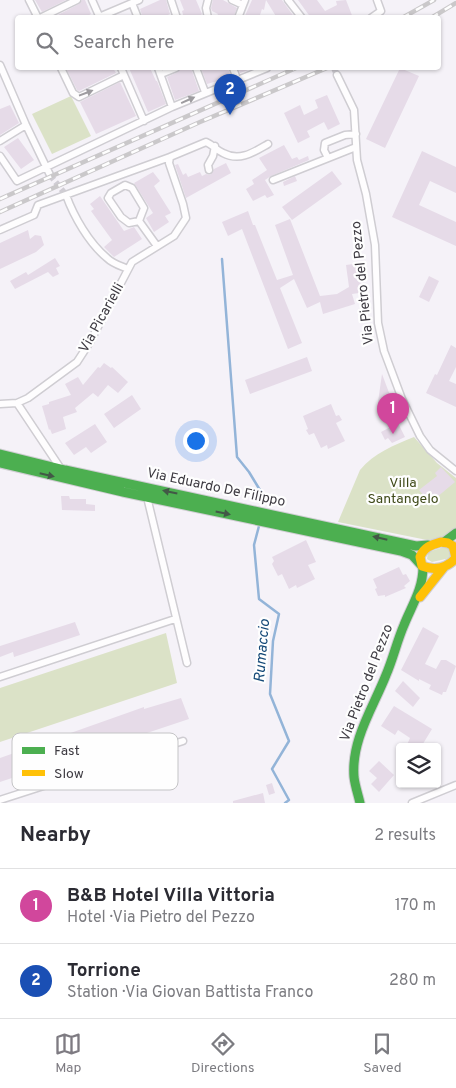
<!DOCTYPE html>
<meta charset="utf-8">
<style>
body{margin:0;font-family:Overpass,sans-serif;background:#f2f2f3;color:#2b2b33}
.controls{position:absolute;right:15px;bottom:15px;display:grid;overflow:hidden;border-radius:5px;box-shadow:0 1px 4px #0004}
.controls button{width:45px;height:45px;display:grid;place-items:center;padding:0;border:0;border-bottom:1px solid #e1e1e2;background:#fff;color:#2b2b33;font:25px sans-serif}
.you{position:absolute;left:195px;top:440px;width:18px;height:18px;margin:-12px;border:4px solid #fff;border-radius:50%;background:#1a73e8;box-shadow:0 0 0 8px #1a73e833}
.badge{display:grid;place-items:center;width:32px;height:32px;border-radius:50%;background:#7e7b82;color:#fff;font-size:16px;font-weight:700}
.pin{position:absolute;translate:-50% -41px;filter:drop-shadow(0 1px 2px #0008)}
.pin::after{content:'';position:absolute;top:26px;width:18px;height:15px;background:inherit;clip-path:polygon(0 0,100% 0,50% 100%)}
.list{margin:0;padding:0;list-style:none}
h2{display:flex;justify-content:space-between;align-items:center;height:65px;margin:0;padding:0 20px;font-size:21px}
h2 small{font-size:16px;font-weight:400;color:#7c7c81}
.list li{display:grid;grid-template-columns:32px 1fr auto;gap:15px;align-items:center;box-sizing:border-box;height:75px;padding:0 20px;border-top:1px solid #e1e1e2}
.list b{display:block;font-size:19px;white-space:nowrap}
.list p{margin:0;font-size:16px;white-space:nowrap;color:#7c7c81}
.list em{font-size:16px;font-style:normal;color:#7c7c81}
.icon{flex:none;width:28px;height:28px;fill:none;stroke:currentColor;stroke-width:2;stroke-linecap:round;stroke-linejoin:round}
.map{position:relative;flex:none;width:456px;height:803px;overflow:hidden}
.search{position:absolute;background:#fff;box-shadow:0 1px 4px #0004;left:15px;right:15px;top:15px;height:55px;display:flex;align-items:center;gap:12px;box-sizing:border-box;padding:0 18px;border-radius:5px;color:#7c7c81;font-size:19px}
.sheet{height:215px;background:#fff}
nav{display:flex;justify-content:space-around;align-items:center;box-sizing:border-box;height:70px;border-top:1px solid #e1e1e2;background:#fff;font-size:14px;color:#7c7c81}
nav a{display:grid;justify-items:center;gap:2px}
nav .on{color:#7e7b82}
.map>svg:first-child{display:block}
.green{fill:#dbe2c7}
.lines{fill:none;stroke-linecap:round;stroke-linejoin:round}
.stream{stroke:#93b4d8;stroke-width:2.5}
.building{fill:#e6dbe8}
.street-tunnel{stroke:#d0cdd4;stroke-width:6;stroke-dasharray:6 3;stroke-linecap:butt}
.street-casing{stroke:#cfcdd2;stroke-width:9}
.fast-casing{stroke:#cfcdd2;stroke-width:11}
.slow-casing{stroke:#cfcdd2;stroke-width:11}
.street{stroke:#fefdfe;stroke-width:6}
.fast{stroke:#4caf50;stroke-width:9}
.slow{stroke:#ffc107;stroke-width:9}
.rail-casing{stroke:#cac8ca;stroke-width:4.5}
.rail{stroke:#fefefe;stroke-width:2.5;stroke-dasharray:8;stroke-linecap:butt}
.oneway{fill:#9e9ca0}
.oneway2{fill:#425846}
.labels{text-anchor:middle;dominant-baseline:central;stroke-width:4.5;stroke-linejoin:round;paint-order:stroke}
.street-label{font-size:14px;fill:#3e3b42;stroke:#fefefe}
.park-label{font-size:14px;fill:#404b1a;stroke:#fefefe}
.water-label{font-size:15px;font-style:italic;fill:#154978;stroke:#fefefe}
.key{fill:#fefefe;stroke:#c4c4c6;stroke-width:1}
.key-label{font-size:14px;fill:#3e3b42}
</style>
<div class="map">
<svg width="456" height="803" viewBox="0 0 456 803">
<rect width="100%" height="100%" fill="#f5f2f8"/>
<path class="green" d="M71,96L91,136L52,154L32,114Z
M414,437L437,463L456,478V528L444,539L427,540L338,522L360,470C374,453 394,445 414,437Z
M444,547H448L452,556L450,558L432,562L427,559L428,552Z
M166,633L177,683L0,742V688Z"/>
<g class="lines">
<path class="stream" d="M222,259L237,457L249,472L266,500
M259,526L254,545L259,599L279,614L273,641L270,694L289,741L272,769L289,800L285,803"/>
</g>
<path class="building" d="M35,0H66L42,12Z
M82,0H85L91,14L84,18H52L79,4Z
M160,0H166L170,14L168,15L169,18H143L140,9Z
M180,0H196L202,14L198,18H184L182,11L184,10Z
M213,0H223L237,8L233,18H216L218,14L212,11L211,8Z
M252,0H266L264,10L262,9L259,18H244Z
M266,0H282L295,18H277Z
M298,0H317L325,11L337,5L336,1L346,0L353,18H311Z
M66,68H113L116,73L79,91L77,90Z
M129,68H150L156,81H157L166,104L148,112Z
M181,68H191L199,91L175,100L167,77L178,72Z
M201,68H228L231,77L207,84Z
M238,68H254L240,73Z
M400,68L419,76L385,148L366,139Z
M120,82L136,116L96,134L80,102Z
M327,95L340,124L328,130L324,122L307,131L310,137L298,143L284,113L300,105L304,115L318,108L315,100Z
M10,105L19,123L0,135V109Z
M18,138L34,160L21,169L4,147Z
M284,145L292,159L297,157L299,160L308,156L309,160L271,176L265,180L274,195L267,198L265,195L253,201L246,189L254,184L252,180L267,170L259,158Z
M422,151L456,167V193L430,181L419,205L456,222V246L392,217Z
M226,163L231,173L186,198L175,165L178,164L183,175L186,173L188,177L200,172L202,176L206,174L210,175L214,169Z
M332,171L342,184L292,220L282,207Z
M153,172L160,181L154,186L171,213L165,216L169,222L154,232L146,218L153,213L134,183Z
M295,176L297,181L284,186L283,182Z
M100,196L124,231L134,227L142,239L114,257L104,247L112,240L91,211L94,209L90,204Z
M248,211L253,225H255L277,280L293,275L275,225L290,219L320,296L337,294L349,287L346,265L361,263L366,292L352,294L355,304L323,314L320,302L307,308L294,279L280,288L302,343L288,349L242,229L228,236L222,222Z
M28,230L30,239L35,235L41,236L44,245L36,252L0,269V243Z
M55,258L60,266L56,268L59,274L53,277L48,272L15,289L10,281L26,272L28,275Z
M429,276L439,281L429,302L419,297Z
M451,345L456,348V367L449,381L456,384V407L426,393L435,374L437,375Z
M307,357L312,371L250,394L245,380Z
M104,363L111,368L112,367L128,382L118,393L108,385L98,397L93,393L75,408L77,412L63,417L66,429L52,434L50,429L49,430L42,406L49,404V402L71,395L65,384L78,377L83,385L98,367L100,368Z
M382,374L391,398L388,400L391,406L379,405L378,402Z
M132,395L141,409L114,428L104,414Z
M331,404L336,416L339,415L342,420L336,423L345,441L328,449L327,445L321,448L314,433L309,435L306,430L308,429L303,416Z
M398,423L405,437L392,443L388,438L385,440L381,432Z
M95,424L107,442L91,453L86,447L74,455L65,443Z
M441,467L455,482L430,503L419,490L437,476L435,473Z
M61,496H69L70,499H86V504L95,505V511L62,510Z
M306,540L316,562L308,565L315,579L297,588L296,585L289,589L282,574L278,576L272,564L274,561L272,557Z
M399,567L403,575L406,574L410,581L404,586L406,588L385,597V595L378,596L375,589L377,588L373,579Z
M75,622L80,635L14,657L13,652L0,657V646Z
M423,627L439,636L425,664L436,669L441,660H446L456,666L446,692H443L442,695L429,689L431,685L419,679V681L401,670Z
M403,681L420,698L413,707L395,691Z
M181,698L189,719L0,782V758L144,707V709Z
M394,706L432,729L421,747H406L410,738L398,730L395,735L381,726Z
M379,761L394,775L379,792L371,784L377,778L369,771Z
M272,783L275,793L269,795L266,785Z
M263,793L265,803H233V801Z"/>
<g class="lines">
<path class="street-tunnel" d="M334,68L337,75
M50,175L66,195"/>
<defs>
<path id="street" d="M29,0L38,18
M92,0L100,18
M171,0L177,18
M232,0L243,5
M288,0L302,18
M132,3L138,18
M99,17L139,0
M40,18L77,0
M208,18L206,8L208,0
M238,18L245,0
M371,18L381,11L377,0
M0,65L26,125L50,175
M61,68L73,93L79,97L124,75
M121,68L144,121
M158,68L172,107
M196,68L205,92
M233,68L237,79
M161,74L176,68
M337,75L354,110L357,160L366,194L375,245L378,323L384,351L402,399L420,436L430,450L456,471
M0,141L26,125
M0,156L17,181L172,107L267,68
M328,158L324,150L325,143L345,135L356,134
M209,170L208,165L213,156L215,146
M273,180L356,147
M66,195C74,217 89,243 107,258C113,264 121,266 128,269
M139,221L144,208L132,188L125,185L111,193L108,198L121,217L129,223L139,221L157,246
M0,230L34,215L38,205L170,157
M17,403L61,469
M0,404L17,403L28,398L77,362L90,342L132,262L174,236L186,218L183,204L169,163L170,157L206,142C213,145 216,150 223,153C240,162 254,152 268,144
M147,497L187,663
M0,677L175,619
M0,800L183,741
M412,803L456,785"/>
<path id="fast" d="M0,454L65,470L416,546L428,545
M0,463L123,492L401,551L412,555L422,566
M444,542L456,533
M360,803C358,794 355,786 354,777C351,740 373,708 386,675C393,659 397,641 404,625C412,605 423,589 423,567"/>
<path id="slow" d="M441,542L448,543L453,546L456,558C447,568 435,571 422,566L420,557C424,547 431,545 441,542Z
M420,597L444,567"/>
</defs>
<use href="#street" class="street-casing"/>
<use href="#fast" class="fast-casing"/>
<use href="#slow" class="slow-casing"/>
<use href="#street" class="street"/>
<use href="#fast" class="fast"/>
<use href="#slow" class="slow"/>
<defs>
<path id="rail" d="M402,18L434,0
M431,18L456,3
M0,199L296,68
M0,212L200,122L327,68"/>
</defs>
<use href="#rail" class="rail-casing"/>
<use href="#rail" class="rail"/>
</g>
<defs><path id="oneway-solid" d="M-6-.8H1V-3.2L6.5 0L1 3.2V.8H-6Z" transform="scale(1.25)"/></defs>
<g class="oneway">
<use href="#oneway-solid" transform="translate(86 93) rotate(-21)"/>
<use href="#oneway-solid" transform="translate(188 100) rotate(-24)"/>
</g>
<g class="oneway2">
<use href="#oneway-solid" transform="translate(47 475) rotate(13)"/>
<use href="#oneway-solid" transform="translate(170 492) rotate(-168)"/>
<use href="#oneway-solid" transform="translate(223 513) rotate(12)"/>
<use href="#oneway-solid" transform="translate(380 538) rotate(-167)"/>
</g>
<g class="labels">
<g class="street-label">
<text transform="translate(363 283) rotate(-96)">Via Pietro del Pezzo</text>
<text transform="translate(102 318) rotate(-61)">Via Picarielli</text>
<text transform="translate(216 488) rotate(12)">Via Eduardo De Filippo</text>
<text transform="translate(367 683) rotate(-69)">Via Pietro del Pezzo</text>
</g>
<g class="park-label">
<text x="403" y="483">Villa<tspan x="403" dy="16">Santangelo</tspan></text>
</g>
<g class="water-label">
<text transform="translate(263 651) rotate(-85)">Rumaccio</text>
</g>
</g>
<rect x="12" y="733" width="166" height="57" rx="8" class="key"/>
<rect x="22" y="747" width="23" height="7" fill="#4caf50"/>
<rect x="22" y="770" width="23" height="6" fill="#ffc107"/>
<g class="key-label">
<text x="54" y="755">Fast</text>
<text x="54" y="778">Slow</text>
</g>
</svg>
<div class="controls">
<button><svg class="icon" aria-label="layers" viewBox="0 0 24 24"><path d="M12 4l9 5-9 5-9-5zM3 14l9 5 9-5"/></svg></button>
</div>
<div class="you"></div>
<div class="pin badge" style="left:393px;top:434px;background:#d1479c">1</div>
<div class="pin badge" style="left:230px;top:115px;background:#1a4fb4">2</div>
<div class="search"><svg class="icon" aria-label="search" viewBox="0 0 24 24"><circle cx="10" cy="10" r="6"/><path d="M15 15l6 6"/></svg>Search here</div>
</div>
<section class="sheet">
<h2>Nearby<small>2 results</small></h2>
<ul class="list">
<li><span class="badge" style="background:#d1479c">1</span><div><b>B&amp;B Hotel Villa Vittoria</b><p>Hotel · Via Pietro del Pezzo</p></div><em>170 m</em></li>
<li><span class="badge" style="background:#1a4fb4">2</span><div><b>Torrione</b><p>Station · Via Giovan Battista Franco</p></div><em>280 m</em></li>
</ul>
</section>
<nav>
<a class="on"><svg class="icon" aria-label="map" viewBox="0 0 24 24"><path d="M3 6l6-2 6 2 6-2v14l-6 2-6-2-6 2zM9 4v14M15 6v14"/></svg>Map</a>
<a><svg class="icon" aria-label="directions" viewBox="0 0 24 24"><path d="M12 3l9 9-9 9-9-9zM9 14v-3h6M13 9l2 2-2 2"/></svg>Directions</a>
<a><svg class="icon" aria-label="saved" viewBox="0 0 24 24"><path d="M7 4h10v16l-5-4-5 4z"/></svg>Saved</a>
</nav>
